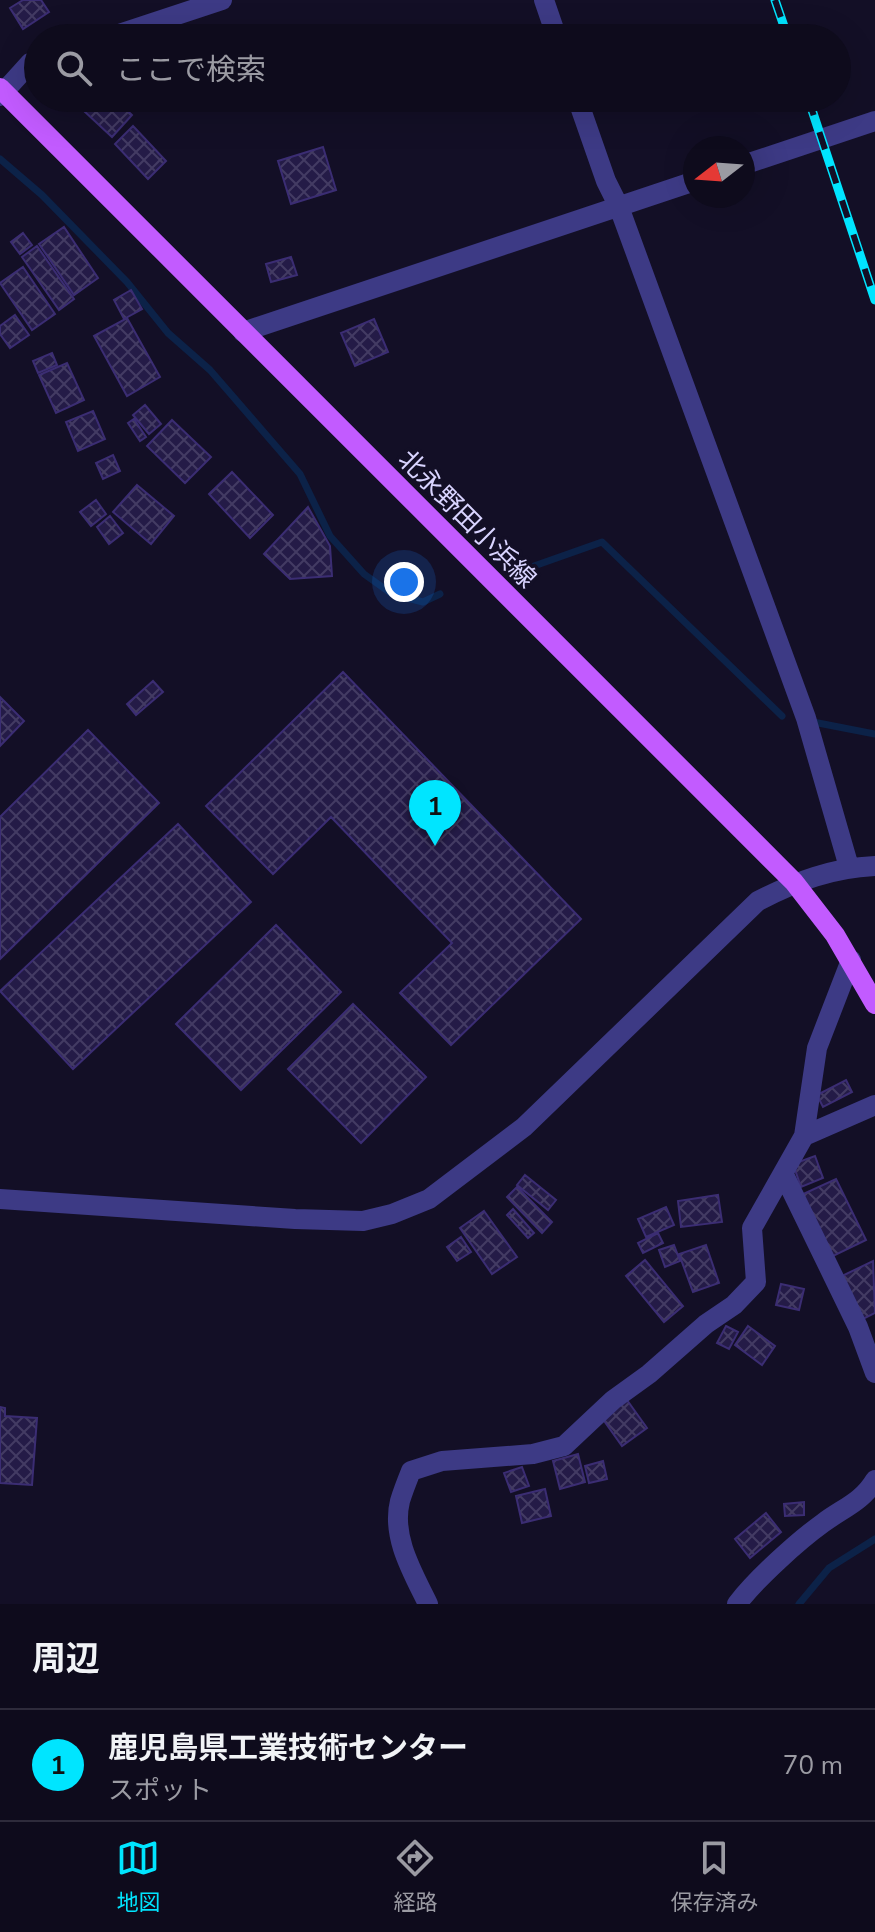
<!DOCTYPE html>
<html lang="ja">
<meta charset="utf-8">
<style>
body{margin:0;font-family:"Nunito Sans","Noto Sans JP",sans-serif;background:#171425;color:#f1f3f6}
.compass{position:absolute;left:683px;top:136px;width:72px;height:72px;border-radius:50%;background:#0e0b1c;box-shadow:0 8px 32px #0002;rotate:253deg}
.you{position:absolute;left:404px;top:582px;width:28px;height:28px;margin:-20px;border:6px solid #fff;border-radius:50%;background:#1a73e8;box-shadow:0 0 0 12px #1a73e833}
.badge{display:grid;place-items:center;width:52px;height:52px;border-radius:50%;background:#00e5ff;color:#111;font-size:26px;font-weight:700}
.pin{position:absolute;translate:-50% -66px;filter:drop-shadow(0 2px 4px #0008)}
.pin::after{content:'';position:absolute;top:42px;width:28px;height:24px;background:inherit;clip-path:polygon(0 0,100% 0,50% 100%)}
.list{margin:0;padding:0;list-style:none}
h2{display:flex;justify-content:space-between;align-items:center;height:104px;margin:0;padding:0 32px;font-size:34px}
h2 small{font-size:26px;font-weight:400;color:#9b9ba3}
.list li{display:grid;grid-template-columns:52px 1fr auto;gap:24px;align-items:center;box-sizing:border-box;height:112px;padding:0 32px;border-top:2px solid #2e2b3b}
.list b{display:block;font-size:30px;white-space:nowrap}
.list p{margin:0;font-size:26px;white-space:nowrap;color:#9b9ba3}
.list em{font-size:26px;font-style:normal;color:#9b9ba3}
.icon{flex:none;width:44px;height:44px;fill:none;stroke:currentColor;stroke-width:2;stroke-linecap:round;stroke-linejoin:round}
.map{position:relative;flex:none;width:875px;height:1604px;overflow:hidden}
.search{position:absolute;background:#0e0b1c;box-shadow:0 8px 32px #0002;left:24px;right:24px;top:24px;height:88px;display:flex;align-items:center;gap:20px;box-sizing:border-box;padding:0 28px;border-radius:44px;color:#9b9ba3;font-size:30px}
.sheet{height:216px;background:#0e0b1c}
nav{display:flex;justify-content:space-around;align-items:center;box-sizing:border-box;height:112px;border-top:2px solid #2e2b3b;background:#0e0b1c;font-size:22px;color:#9b9ba3}
nav a{display:grid;justify-items:center;gap:4px}
nav .on{color:#00e5ff}
.map>svg:first-child{display:block}
.lines{fill:none;stroke-linecap:round;stroke-linejoin:round}
.stream{stroke:#0c2248;stroke-width:7}
.building{fill:url(#building-cross-hatch);stroke:#3b2d73;stroke-width:2}
.minor{stroke:#3d3a85;stroke-width:20}
.major{stroke:#c25bff;stroke-width:20}
.rail-casing{stroke:#00e5ff;stroke-width:9}
.rail{stroke:#130f26;stroke-width:6;stroke-dasharray:18;stroke-linecap:butt}
.labels{text-anchor:middle;dominant-baseline:central;stroke-width:7;stroke-linejoin:round;paint-order:stroke}
.street-label{font-size:26px;fill:#d9d4ff;stroke:#130f26}
</style>
<div class="map">
<svg width="875" height="1604" viewBox="0 0 875 1604">
<defs>
<pattern id="building-cross-hatch" width="8" height="8" patternUnits="userSpaceOnUse" patternTransform="scale(2)"><rect width="8" height="8" fill="#241b47"/><path d="M0 0l8 8M0 8l8-8" fill="none" stroke="#433b63"/></pattern>
</defs>
<rect width="100%" height="100%" fill="#130f26"/>
<g class="lines">
<path class="stream" d="M0,159L42,195L127,282L168,333L210,370L300,474L330,536L364,574L392,594L423,602L440,594
M534,566L602,542L782,716
M813,722L875,734
M799,1604L829,1568L875,1539"/>
</g>
<path class="building" d="M23,0H41L49,12L23,29L10,8Z
M70,98H114L132,115L112,137Z
M133,126L166,161L148,179L115,144Z
M323,147L336,190L291,204L278,161Z
M64,227L98,278L74,295L39,244Z
M23,233L32,245L20,254L11,242Z
M37,246L74,299L59,310L22,257Z
M291,257L297,275L271,282L266,264Z
M23,267L55,314L32,330L0,283Z
M131,290L142,309L124,319L114,300Z
M15,315L29,335L10,348L0,334V326Z
M127,318L160,377L127,396L94,336Z
M374,319L388,352L355,366L341,333Z
M52,353L57,365L38,373L33,361Z
M67,363L84,400L56,413L39,375Z
M145,405L161,424L149,434L133,415Z
M93,411L105,439L78,451L66,422Z
M134,419L146,437L140,441L128,423Z
M172,420L211,457L185,483L147,446Z
M113,455L120,471L103,479L96,463Z
M232,472L273,515L250,538L209,494Z
M137,485L174,516L151,544L113,512Z
M96,500L106,514L91,526L80,512Z
M308,507L330,546L332,576L290,579L264,554Z
M110,516L123,533L109,544L97,527Z
M343,672L581,919L451,1045L400,993L452,943L331,817L273,874L206,806Z
M153,681L163,692L136,715L127,704Z
M0,697L24,721L0,746Z
M88,730L159,803L0,959V817Z
M178,824L251,902L73,1069L0,991Z
M276,925L341,992L241,1090L176,1024Z
M353,1004L426,1077L361,1143L288,1069Z
M846,1080L852,1092L823,1107L817,1095Z
M815,1156L823,1178L801,1187L793,1164Z
M525,1175L556,1200L548,1210L517,1185Z
M836,1179L866,1240L831,1257L801,1195Z
M517,1187L552,1222L542,1233L507,1197Z
M718,1195L722,1222L681,1227L678,1201Z
M666,1207L674,1225L646,1237L638,1219Z
M513,1209L534,1233L528,1238L507,1215Z
M484,1211L517,1257L492,1274L460,1228Z
M658,1233L663,1243L643,1253L638,1243Z
M461,1237L471,1252L457,1261L447,1247Z
M674,1245L680,1261L665,1267L659,1250Z
M706,1245L719,1283L693,1292L679,1254Z
M645,1260L683,1306L664,1322L626,1276Z
M873,1261L875,1313L863,1319L842,1276Z
M781,1284L804,1289L799,1310L776,1305Z
M726,1326L738,1332L729,1349L717,1343Z
M748,1326L775,1346L762,1365L735,1345Z
M627,1400L647,1428L622,1446L602,1418Z
M0,1407L5,1408V1416L37,1418L32,1485L0,1483Z
M578,1454L585,1482L560,1489L553,1461Z
M603,1461L607,1479L589,1483L585,1466Z
M522,1467L529,1486L511,1492L504,1473Z
M545,1489L551,1516L522,1523L516,1496Z
M804,1502V1515L785,1516L784,1504Z
M766,1513L781,1532L750,1558L735,1539Z"/>
<g class="lines">
<path class="minor" d="M544,0L557,38
M107,38L222,0
M0,96L30,63L38,61
M577,98L606,181L619,207L806,718L849,867
M743,165L875,121
M243,332L695,181
M804,1136L875,1105
M784,1175L858,1327L875,1373
M0,1199L295,1219L363,1221L392,1214L429,1199L524,1127L758,901C797,881 832,868 875,866
M428,1604C413,1573 391,1537 400,1501C403,1491 407,1481 411,1471L442,1461L533,1454L564,1446L613,1400L649,1374L706,1324L734,1305L756,1282L752,1228L804,1136L817,1048L851,960
M737,1604C756,1579 798,1541 823,1523C843,1508 862,1502 875,1480"/>
<path class="major" d="M0,88L794,882L835,935L875,1004"/>
<defs>
<path id="rail" d="M775,0L788,38
M808,98L875,300"/>
</defs>
<use href="#rail" class="rail-casing"/>
<use href="#rail" class="rail"/>
</g>
<g class="labels">
<g class="street-label">
<text transform="translate(467 519) rotate(45)">北永野田小浜線</text>
</g>
</g>
</svg>
<svg class="compass" viewBox="-18 -18 36 36"><path d="M0-13l5 13h-10z" fill="#e53935"/><path d="M0 13l5-13h-10z" fill="#9b9ba3"/></svg>
<div class="you"></div>
<div class="pin badge" style="left:435px;top:846px">1</div>
<div class="search"><svg class="icon" aria-label="search" viewBox="0 0 24 24"><circle cx="10" cy="10" r="6"/><path d="M15 15l6 6"/></svg>ここで検索</div>
</div>
<section class="sheet">
<h2>周辺<small></small></h2>
<ul class="list">
<li><span class="badge">1</span><div><b>鹿児島県工業技術センター</b><p>スポット</p></div><em>70 m</em></li>
</ul>
</section>
<nav>
<a class="on"><svg class="icon" aria-label="map" viewBox="0 0 24 24"><path d="M3 6l6-2 6 2 6-2v14l-6 2-6-2-6 2zM9 4v14M15 6v14"/></svg>地図</a>
<a><svg class="icon" aria-label="directions" viewBox="0 0 24 24"><path d="M12 3l9 9-9 9-9-9zM9 14v-3h6M13 9l2 2-2 2"/></svg>経路</a>
<a><svg class="icon" aria-label="saved" viewBox="0 0 24 24"><path d="M7 4h10v16l-5-4-5 4z"/></svg>保存済み</a>
</nav>
